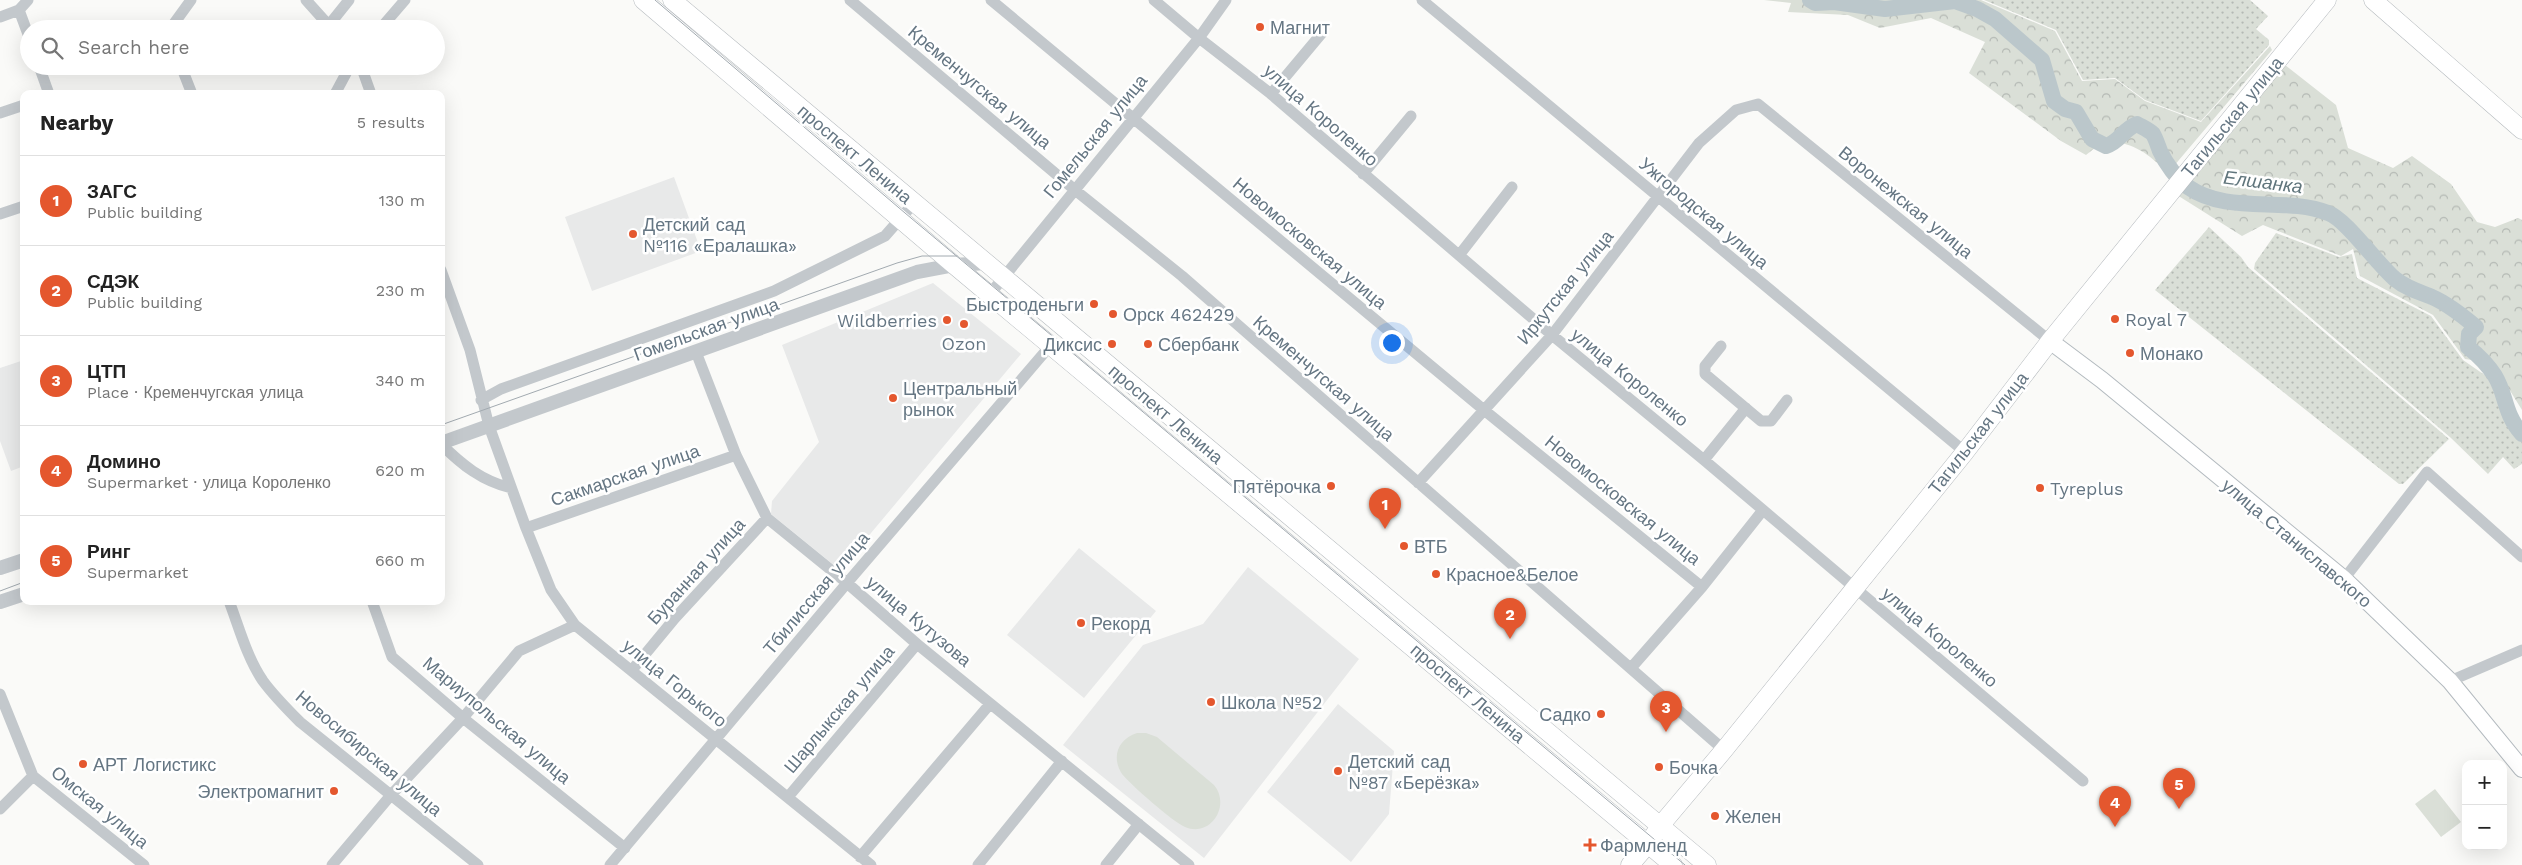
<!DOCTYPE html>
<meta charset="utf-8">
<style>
body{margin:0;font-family:"Work Sans",sans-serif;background:#f6f6f6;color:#222}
.controls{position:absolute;right:15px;bottom:15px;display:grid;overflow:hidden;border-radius:10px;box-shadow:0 5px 20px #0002}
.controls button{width:45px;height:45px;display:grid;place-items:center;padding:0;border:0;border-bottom:1px solid #e0e0e0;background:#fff;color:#222;font:25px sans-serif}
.you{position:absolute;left:1391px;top:342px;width:18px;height:18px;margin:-12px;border:4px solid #fff;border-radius:50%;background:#1a73e8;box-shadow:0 0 0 8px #1a73e833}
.badge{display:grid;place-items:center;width:32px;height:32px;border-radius:50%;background:#e4572e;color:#fff;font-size:16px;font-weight:700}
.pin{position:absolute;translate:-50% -41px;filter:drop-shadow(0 1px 2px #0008)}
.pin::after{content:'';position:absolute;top:26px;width:18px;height:15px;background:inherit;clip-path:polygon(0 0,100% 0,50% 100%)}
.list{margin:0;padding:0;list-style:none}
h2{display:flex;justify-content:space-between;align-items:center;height:65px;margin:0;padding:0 20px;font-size:21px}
h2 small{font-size:16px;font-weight:400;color:#767676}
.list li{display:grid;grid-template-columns:32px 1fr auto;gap:15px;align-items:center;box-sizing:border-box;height:90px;padding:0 20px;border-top:1px solid #e0e0e0}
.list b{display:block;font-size:19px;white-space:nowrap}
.list p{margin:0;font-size:16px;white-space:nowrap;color:#767676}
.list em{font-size:16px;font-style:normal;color:#767676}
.icon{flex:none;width:28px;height:28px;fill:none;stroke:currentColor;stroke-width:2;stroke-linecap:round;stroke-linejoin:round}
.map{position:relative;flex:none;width:2522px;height:865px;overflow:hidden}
.search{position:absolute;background:#fff;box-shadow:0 5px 20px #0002;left:20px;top:20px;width:425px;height:55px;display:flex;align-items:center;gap:12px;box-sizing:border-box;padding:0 18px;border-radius:28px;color:#767676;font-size:19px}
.panel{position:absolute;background:#fff;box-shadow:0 5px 20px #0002;left:20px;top:90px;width:425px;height:515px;border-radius:10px}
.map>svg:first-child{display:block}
.built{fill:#e8e9e9}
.forest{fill:url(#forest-crowns)}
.garden{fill:url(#garden-dots)}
.pitch{fill:#dadfd7}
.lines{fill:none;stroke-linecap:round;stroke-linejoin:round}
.river{stroke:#bbc7cb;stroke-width:16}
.secondary-casing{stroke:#b3babf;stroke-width:18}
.primary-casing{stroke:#b5babe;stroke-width:19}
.minor{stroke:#c3c8cc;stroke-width:11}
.tertiary{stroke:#c3c8cc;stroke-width:14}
.secondary{stroke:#fff;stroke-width:16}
.primary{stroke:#fff;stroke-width:18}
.tram{stroke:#a2aab0;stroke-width:1}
.poi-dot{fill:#e4572e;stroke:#fff;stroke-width:2}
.labels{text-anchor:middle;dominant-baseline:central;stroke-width:5;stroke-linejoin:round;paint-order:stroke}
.poi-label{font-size:18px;fill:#657683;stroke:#fff;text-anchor:start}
.street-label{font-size:18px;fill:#657683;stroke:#fff}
.water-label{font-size:19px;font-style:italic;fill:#60757c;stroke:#fff}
</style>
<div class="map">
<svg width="2522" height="865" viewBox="0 0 2522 865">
<defs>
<pattern id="forest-crowns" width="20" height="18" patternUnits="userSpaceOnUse" patternTransform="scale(1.25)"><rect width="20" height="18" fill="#dadfd7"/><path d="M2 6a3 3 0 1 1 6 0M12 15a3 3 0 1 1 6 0" fill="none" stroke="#b4b9b4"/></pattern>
<pattern id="garden-dots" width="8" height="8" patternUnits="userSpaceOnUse" patternTransform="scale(1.25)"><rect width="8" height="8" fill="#dadfd7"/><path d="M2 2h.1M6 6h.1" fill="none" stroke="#b4b9b4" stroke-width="1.8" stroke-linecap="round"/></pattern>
</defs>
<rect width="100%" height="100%" fill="#fafaf8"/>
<path class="built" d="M674,177L701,251L592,291L565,217Z
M933,283L1021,354L840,570L771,514L772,501L819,442L782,345Z
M24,360V466L11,471L0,441V368Z
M1079,548L1156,611L1084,698L1007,635Z
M1248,567L1359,659L1204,858L1063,745L1143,645L1203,624Z
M1338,704L1394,751L1389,814L1351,862L1267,792Z"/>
<path class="forest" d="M1764,0H1943L1946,3L1947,0H1981L2055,31L2082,81L2115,79L2145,101L2201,122L2270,46L2272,50L2168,173C2145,151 2138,146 2106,139L2086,155L2061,141L1969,73L1985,42L1931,18L1880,28L1848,15L1788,12L1791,3Z
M2285,65L2336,105L2348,148L2393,168L2412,156L2451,184L2477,222L2495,227L2518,218L2522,220V410L2493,363L2465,359L2433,315L2360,276L2353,249L2341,256L2263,225L2242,236L2177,195Z"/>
<path class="garden" d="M1984,0H2250L2268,16L2256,29L2269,40V45L2201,121L2145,100L2115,78L2083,80L2056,30Z
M2209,227L2241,257L2248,267L2449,439L2403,484H2399L2155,290Z
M2276,233L2339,257L2352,254L2357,278L2431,316L2463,360L2489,378L2522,429V464L2514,469L2503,457L2488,474L2451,438L2254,269L2255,263Z"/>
<path class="pitch" d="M1137,733H1146L1157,737L1214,785C1231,805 1211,838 1185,827C1172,821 1132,786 1122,774C1111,757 1118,739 1137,733Z
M2435,789L2461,822L2441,837L2415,804Z"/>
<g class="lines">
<path class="river" d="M1810,0L1815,3L1834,2L1885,9L1955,1L1977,9L1995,19L2042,60L2054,101L2065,109L2076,112L2092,139L2106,146C2120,142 2123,129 2137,124C2142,127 2149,130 2153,134C2156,139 2158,146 2160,151C2166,164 2177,179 2188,187C2228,215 2285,196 2328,213C2346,219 2377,264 2395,279C2406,288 2419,292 2432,297C2448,304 2463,316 2476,327L2469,334L2468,347C2478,355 2488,365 2495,376C2507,396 2503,412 2522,434"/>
<defs>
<path id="secondary" d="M2050,341L2102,380L2344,579L2450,681L2522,769"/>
<path id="primary" d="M643,0L954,265L1673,865
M672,0L1707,865
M2373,0L2522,130
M1630,865L1648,844L1660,826L1724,750L1965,452L2050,341L2327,0"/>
</defs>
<use href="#secondary" class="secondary-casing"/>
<use href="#primary" class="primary-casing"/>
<path class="minor" d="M306,0L332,29
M850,0L1075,190L1182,276L1724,750
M991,0L1484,410L1702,587
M1154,0L1199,38L1271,94L1552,335L1704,460L2083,781
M1422,0L1965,452
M19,10L29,37
M0,17L19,10L28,0
M329,25L349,0
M170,29L191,0
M380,29L405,0
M39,66L49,94
M181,66L192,94
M361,66L371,94
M335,94L350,66
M1271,94L1322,33
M0,113L24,105
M1363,174L1411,116
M0,214L24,206
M1460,254L1512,187
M441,270L470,350L489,426L526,528L551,590L575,625L871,865
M990,294L1199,38L1226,0
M1721,346L1705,366V374L1761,421H1771L1787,400
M696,352L736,455L767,518L847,583L917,644L1189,865
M481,400L501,389L774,291L885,236L914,203
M441,444C462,465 482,481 511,488
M1704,460L1746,408
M1418,483L1552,335L1699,143L1736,110L1758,104L2050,341
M526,528L736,455
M2344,579L2427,472L2522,557
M229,601C239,627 247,658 263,681C274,696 287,709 300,722L478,865
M372,601L392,657L463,718L625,848
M1631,668L1702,587L1763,510
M632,670L675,618L767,518
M2450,681L2522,650
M0,694L33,776L144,865
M788,797L917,644
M0,809L33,776
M860,857L990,704
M332,865L391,795L463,718L519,651L575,625
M610,865L847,583L1050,346
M978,865L1062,761
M1106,865L1139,824"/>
<path class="tertiary" d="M441,443L917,272L954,265L986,263
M0,568L24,560
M0,602L24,594"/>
<use href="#secondary" class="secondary"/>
<use href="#primary" class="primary"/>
<path class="tram" d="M655,0L905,213L1685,865
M441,425L897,263L922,256H957
M0,591L24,582"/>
</g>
<g class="poi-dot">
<circle cx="1260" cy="27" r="5"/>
<circle cx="633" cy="234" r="5"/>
<circle cx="1094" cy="304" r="5"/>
<circle cx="1113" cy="314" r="5"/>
<circle cx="2115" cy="319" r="5"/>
<circle cx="947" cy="320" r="5"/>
<circle cx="964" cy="324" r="5"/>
<circle cx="1112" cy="344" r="5"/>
<circle cx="1148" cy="344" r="5"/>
<circle cx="2130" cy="353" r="5"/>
<circle cx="893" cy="398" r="5"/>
<circle cx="1331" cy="486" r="5"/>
<circle cx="2040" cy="488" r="5"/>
<circle cx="1404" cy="546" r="5"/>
<circle cx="1436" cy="574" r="5"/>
<circle cx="1081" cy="623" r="5"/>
<circle cx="1211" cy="702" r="5"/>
<circle cx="1601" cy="714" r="5"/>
<circle cx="83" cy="764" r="5"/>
<circle cx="1659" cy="767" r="5"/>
<circle cx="1338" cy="771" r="5"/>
<circle cx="334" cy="791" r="5"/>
<circle cx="1715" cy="816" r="5"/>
<path d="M1587.5 837.5h5v5h5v5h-5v5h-5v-5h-5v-5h5z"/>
</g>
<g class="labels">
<g class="poi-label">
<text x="1270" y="27">Магнит</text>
<text x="643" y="224">Детский сад<tspan x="643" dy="21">№116 «Ералашка»</tspan></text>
<text x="1084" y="304" text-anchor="end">Быстроденьги</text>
<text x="1123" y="314">Орск 462429</text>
<text x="2125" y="319">Royal 7</text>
<text x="937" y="320" text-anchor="end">Wildberries</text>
<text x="964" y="343" text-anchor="middle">Ozon</text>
<text x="1102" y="344" text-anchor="end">Диксис</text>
<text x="1158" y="344">Сбербанк</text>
<text x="2140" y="353">Монако</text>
<text x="903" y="388">Центральный<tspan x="903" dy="21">рынок</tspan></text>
<text x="1321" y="486" text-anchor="end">Пятёрочка</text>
<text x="2050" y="488">Tyreplus</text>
<text x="1414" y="546">ВТБ</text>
<text x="1446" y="574">Красное&amp;Белое</text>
<text x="1091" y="623">Рекорд</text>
<text x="1221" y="702">Школа №52</text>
<text x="1591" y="714" text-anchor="end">Садко</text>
<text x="1348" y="761">Детский сад<tspan x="1348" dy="21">№87 «Берёзка»</tspan></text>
<text x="93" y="764">АРТ Логистикс</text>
<text x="1669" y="767">Бочка</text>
<text x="324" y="791" text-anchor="end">Электромагнит</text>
<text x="1725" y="816">Желен</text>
<text x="1600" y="845">Фармленд</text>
</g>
<g class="street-label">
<text transform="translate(980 87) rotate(40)">Кременчугская улица</text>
<text transform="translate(1321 115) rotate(41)">улица Короленко</text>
<text transform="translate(2232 117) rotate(-51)">Тагильская улица</text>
<text transform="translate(1095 136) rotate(-51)">Гомельская улица</text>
<text transform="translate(855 154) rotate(40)">проспект Ленина</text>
<text transform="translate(1906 202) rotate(39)">Воронежская улица</text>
<text transform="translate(1704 213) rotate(40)">Ужгородская улица</text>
<text transform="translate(1310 243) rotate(40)">Новомосковская улица</text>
<text transform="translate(1565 287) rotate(-51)">Иркутская улица</text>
<text transform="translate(706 329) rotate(-20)">Гомельская улица</text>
<text transform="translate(1630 377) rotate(39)">улица Короленко</text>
<text transform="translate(1324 378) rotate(41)">Кременчугская улица</text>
<text transform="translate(1166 414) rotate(40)">проспект Ленина</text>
<text transform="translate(1978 433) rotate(-52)">Тагильская улица</text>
<text transform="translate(625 475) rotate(-19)">Сакмарская улица</text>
<text transform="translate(1623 500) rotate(39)">Новомосковская улица</text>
<text transform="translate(2297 543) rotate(40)">улица Станиславского</text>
<text transform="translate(696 571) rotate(-48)">Буранная улица</text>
<text transform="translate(816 593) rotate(-50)">Тбилисская улица</text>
<text transform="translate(919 621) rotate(40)">улица Кутузова</text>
<text transform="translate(1940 637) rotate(40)">улица Короленко</text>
<text transform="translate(675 683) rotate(39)">улица Горького</text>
<text transform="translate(1468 693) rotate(40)">проспект Ленина</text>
<text transform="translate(839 709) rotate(-50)">Шарлыкская улица</text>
<text transform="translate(497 720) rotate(40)">Мариупольская улица</text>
<text transform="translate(369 753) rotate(40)">Новосибирская улица</text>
<text transform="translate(100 807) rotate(39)">Омская улица</text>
</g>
<g class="water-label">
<text transform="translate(2263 182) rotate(7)">Елшанка</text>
</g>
</g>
</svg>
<div class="controls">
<button>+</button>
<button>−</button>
</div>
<div class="you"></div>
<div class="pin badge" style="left:1385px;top:529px">1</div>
<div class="pin badge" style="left:1510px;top:639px">2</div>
<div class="pin badge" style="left:1666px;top:732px">3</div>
<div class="pin badge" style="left:2115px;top:827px">4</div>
<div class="pin badge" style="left:2179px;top:809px">5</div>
<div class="search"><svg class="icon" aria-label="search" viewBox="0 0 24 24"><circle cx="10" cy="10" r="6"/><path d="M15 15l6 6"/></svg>Search here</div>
<section class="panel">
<h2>Nearby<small>5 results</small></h2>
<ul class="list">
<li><span class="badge">1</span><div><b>ЗАГС</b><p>Public building</p></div><em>130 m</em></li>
<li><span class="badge">2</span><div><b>СДЭК</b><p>Public building</p></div><em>230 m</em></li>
<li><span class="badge">3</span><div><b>ЦТП</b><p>Place · Кременчугская улица</p></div><em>340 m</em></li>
<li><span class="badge">4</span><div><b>Домино</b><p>Supermarket · улица Короленко</p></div><em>620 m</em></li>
<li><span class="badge">5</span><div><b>Ринг</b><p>Supermarket</p></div><em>660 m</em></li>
</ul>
</section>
</div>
